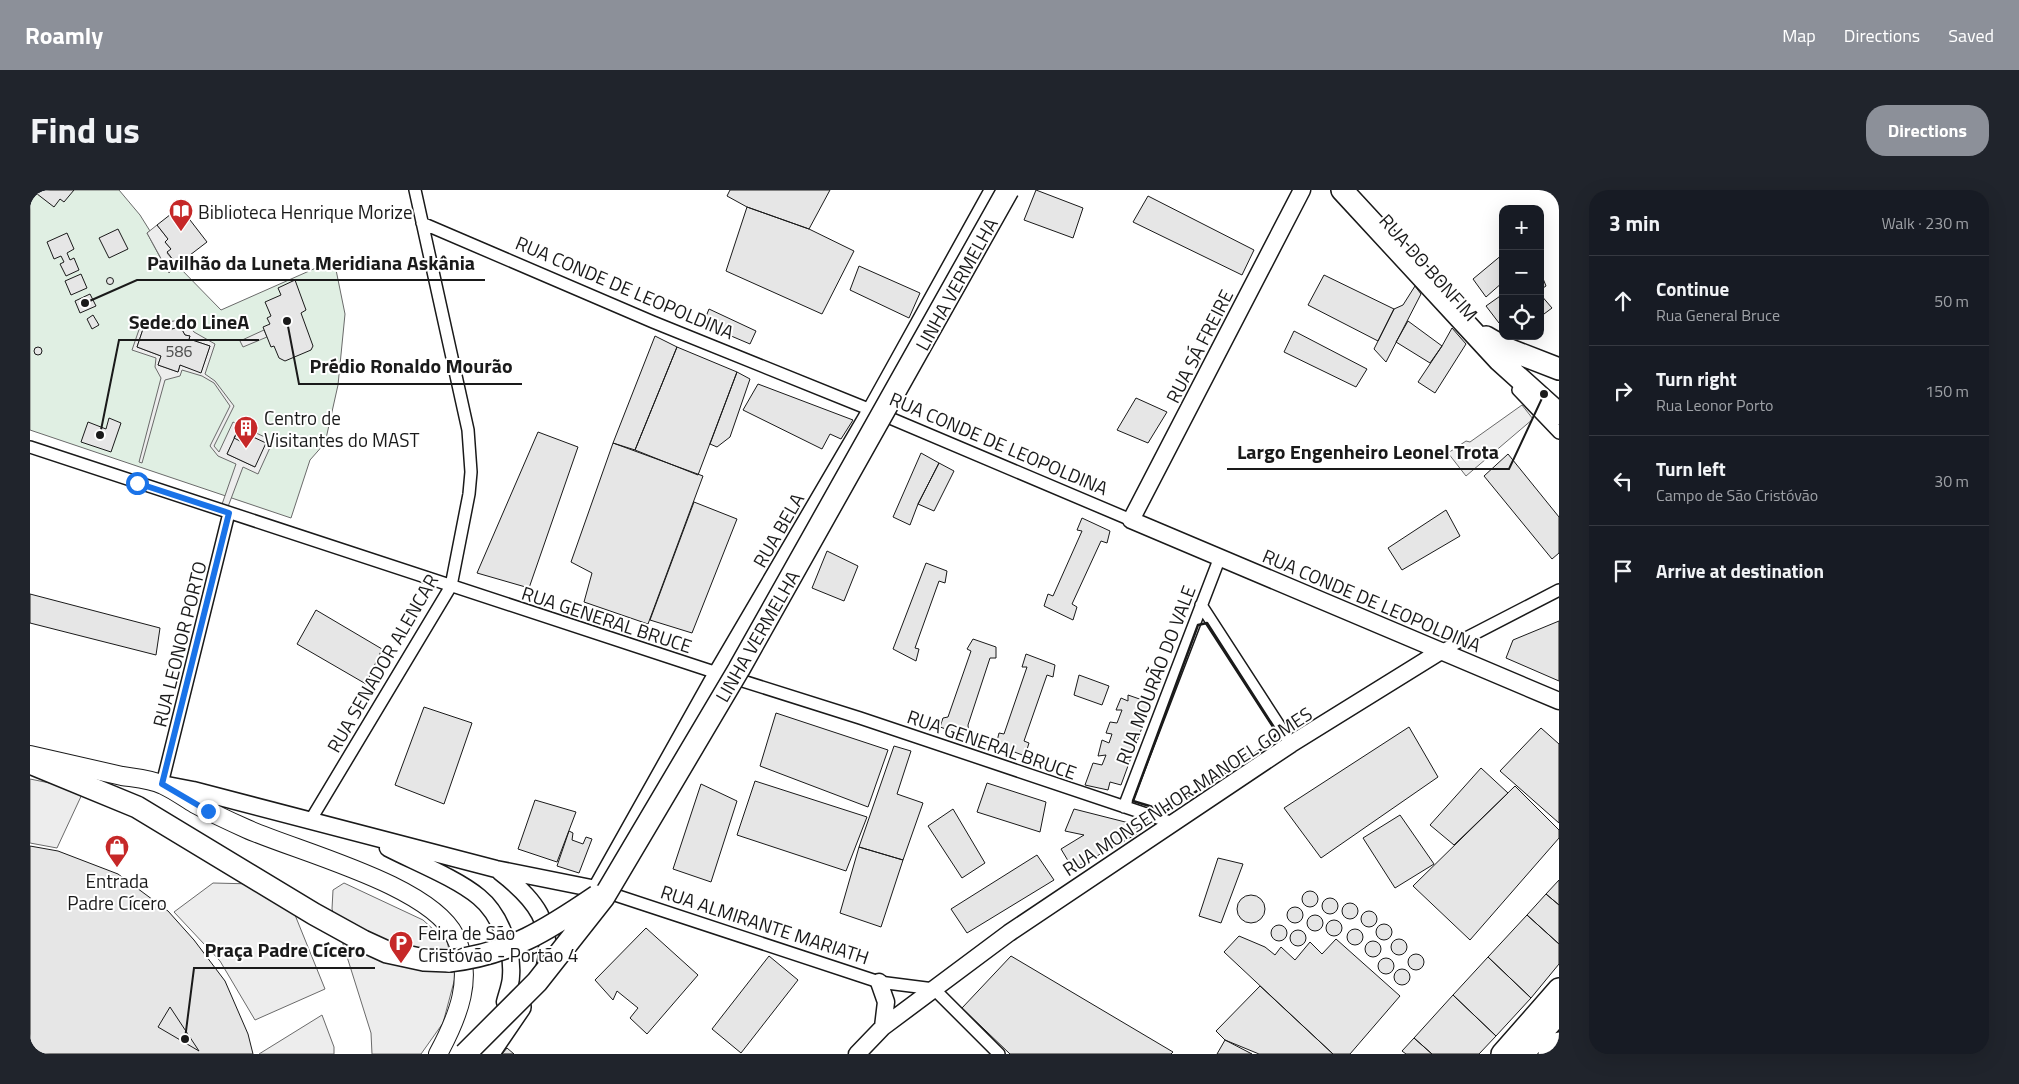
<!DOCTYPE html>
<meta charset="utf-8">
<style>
body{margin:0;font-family:"Titillium Web",sans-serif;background:#20242c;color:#f1f3f6}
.controls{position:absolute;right:15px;top:15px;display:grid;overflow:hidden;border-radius:10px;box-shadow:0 5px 20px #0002}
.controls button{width:45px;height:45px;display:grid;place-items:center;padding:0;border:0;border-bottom:1px solid #363941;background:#171b24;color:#f1f3f6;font:25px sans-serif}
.stop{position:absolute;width:15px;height:15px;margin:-11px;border:4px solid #1a73e8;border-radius:50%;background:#fff}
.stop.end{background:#1a73e8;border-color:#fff;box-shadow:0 1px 5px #0008}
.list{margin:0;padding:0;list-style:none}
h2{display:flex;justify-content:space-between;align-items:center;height:65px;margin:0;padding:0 20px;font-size:21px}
h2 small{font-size:16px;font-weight:400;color:#9ea1a6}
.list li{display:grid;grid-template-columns:32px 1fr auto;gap:15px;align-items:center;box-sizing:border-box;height:90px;padding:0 20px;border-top:1px solid #363941}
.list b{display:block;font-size:19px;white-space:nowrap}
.list p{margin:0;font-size:16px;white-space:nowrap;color:#9ea1a6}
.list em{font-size:16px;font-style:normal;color:#9ea1a6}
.icon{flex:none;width:28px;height:28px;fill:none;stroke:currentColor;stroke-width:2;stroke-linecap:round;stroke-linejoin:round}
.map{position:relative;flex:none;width:1529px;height:864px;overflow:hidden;border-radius:20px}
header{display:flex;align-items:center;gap:30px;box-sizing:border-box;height:70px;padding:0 25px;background:#8c9099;color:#fff}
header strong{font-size:24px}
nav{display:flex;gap:28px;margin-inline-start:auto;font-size:18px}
.intro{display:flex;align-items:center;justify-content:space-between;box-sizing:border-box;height:120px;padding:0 30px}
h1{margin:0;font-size:35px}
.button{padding:12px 22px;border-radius:20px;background:#8c9099;color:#fff;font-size:18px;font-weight:700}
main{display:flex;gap:30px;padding:0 30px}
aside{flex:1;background:#171b24;border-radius:20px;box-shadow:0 5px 20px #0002}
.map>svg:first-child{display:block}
.green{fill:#e0efe3;stroke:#6a6a6a}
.parking{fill:#ededed;stroke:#6a6a6a;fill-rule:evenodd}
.building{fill:#e6e6e6;stroke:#1a1a1a}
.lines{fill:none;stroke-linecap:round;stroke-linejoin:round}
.street-casing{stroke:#1a1a1a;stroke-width:14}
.secondary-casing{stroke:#1a1a1a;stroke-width:19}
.primary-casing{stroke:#1a1a1a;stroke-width:20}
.highway-casing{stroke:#1a1a1a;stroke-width:24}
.street{stroke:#fff;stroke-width:11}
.secondary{stroke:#fff;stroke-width:16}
.primary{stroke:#fff;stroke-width:18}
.highway{stroke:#fff;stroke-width:21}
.highway-bridge-casing{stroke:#1a1a1a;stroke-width:24;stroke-linecap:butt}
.highway-bridge{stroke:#fff;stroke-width:21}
.wall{stroke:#1a1a1a;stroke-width:2.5}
.route{stroke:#1a73e8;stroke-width:6}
.labels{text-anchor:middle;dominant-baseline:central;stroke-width:4;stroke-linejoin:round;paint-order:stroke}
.number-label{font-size:16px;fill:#4d4d4d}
.poi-label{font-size:19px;fill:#1a1a1a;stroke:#fff;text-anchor:start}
.street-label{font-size:19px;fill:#1a1a1a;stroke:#fff}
.leader{fill:none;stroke:#1a1a1a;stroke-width:2}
.callout-dot{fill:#1a1a1a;stroke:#fff;stroke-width:2}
.callout-label{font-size:20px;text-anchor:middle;font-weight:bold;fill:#1a1a1a;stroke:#fff;stroke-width:4;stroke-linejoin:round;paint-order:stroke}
</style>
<header>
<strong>Roamly</strong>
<nav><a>Map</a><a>Directions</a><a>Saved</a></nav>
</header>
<div class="intro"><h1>Find us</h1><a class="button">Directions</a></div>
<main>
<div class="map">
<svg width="1529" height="864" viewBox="0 0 1529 864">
<rect width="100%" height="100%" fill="#fff"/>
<path class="green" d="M0,0H89L110,25L120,41L117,43L138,82L147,75L191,120L304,70L315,124L308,195L295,253L280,270L261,328L0,240Z"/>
<path class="parking" d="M127,35L138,49L135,52L141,59L137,63L147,75L139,83L117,43Z
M113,128L120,131L127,129L136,132L152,130L156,132L164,142L185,154L175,184L185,191L204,216L184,256L189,262L203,232L243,251L228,284L213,277L196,322L190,320L206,274L188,266L180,256L200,216L184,193L172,186L152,180L150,186L135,190L112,273L109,272L131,188L125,177L126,168L102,160ZM115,133L136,140L137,137L142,139L149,137L151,138L155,145L160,146L159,149L180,156L171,182L150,175L148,182L128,175L131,166L107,157ZM208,241L225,277L197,264Z
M234,140L237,147L213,157L210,151Z
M1492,215L1503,229L1436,286L1418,263L1436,251L1440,252Z
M0,589L54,600L27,658L0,653Z
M183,693L224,694L265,725L295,799L225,830L190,771L144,722Z
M314,693L393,730L417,752L426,784L413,833L391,864H342L341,843L302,719L303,700Z
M292,825L304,857V864H229Z"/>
<path class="building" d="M2,0H44L34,12L30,9L24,17Z
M700,0H800L779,39L717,17L697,6Z
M1006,0L1053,18L1043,48L994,30Z
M1118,6L1224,60L1212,85L1103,32Z
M150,17L177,52L147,75L137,62L141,59L135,52L138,49L127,35Z
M717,17L779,39L824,61L792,124L696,81Z
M88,39L98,59L79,68L69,48Z
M37,43L44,59L37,63L40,70L44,68L49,80L36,86L30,74L34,72L31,66L24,69L17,52Z
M1473,64V92L1456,107L1443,89Z
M829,76L890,103L879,128L820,100Z
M1510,81L1516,96L1510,100Z
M51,84L57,98L41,105L35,91Z
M1294,85L1364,119L1348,151L1278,115Z
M76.5 91a3.5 3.5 0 1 1 7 0a3.5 3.5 0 1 1-7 0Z
M265,90L276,120L271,123L283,156L281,160L255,171L249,168L244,156L241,157L233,137L240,134L237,128L241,126L235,112L251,105L248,98Z
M1385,96L1391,104L1356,172L1344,159L1364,119L1373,115Z
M60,104L66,116L50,123L45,111Z
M1473,104V130L1469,133L1456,116Z
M1510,104L1522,118L1510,127Z
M679,119L726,141L720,154L673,134Z
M63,125L69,135L62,139L57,129Z
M1378,131L1412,156L1400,173L1366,152Z
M115,133L136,140L137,137L142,139L149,137L151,138L155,145L160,146L159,149L180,156L171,183L150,175L148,182L128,175L131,166L107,157Z
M1422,138L1436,154L1405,203L1388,192L1412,156Z
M1264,141L1337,179L1326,197L1254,162Z
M625,146L647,157L605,260L583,253Z
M647,157L707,182L668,285L605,260Z
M4 161a4 4 0 1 1 8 0a4 4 0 1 1-8 0Z
M707,182L720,189L700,247L687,257L680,254Z
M728,194L823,230L811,249L800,244L792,259L713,220Z
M1106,208L1137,222L1118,253L1087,240Z
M79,228L91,233L81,262L51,252L58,232L76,239Z
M208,240L236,253L225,277L197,264Z
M208,240L215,244L212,252L204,248Z
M508,242L548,257L499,398L447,383Z
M583,253L673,286L618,434L554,412L562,383L541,372Z
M891,263L909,273L888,314L880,335L863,327Z
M1478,264L1529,327V363L1522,369L1454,286Z
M909,273L924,281L904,321L888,314Z
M664,312L707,329L662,443L620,430Z
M1416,320L1430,346L1372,380L1358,358Z
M1052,328L1080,341L1077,353L1071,351L1042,414L1047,417L1043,430L1014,416L1018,404L1023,406L1052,341L1047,340Z
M797,361L828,376L814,411L782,398Z
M896,373L917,381L915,393L909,391L885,458L889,459L886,471L863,459Z
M0,404L130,438L126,465L0,433Z
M286,420L352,459L336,494L267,454Z
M1529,431V491L1476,468L1483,450Z
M943,449L966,457V468H960L938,535L939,547L910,537L913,528L918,527L941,461L937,459Z
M996,464L1025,475L1023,487L1017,485L994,551L999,553L995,566L966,555L969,543L974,544L997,477H992Z
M1049,485L1079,496L1072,515L1044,505Z
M1098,505L1121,513L1091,595L1080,592L1078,600L1055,595L1063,573L1072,575L1076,565L1068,566L1072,550L1079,553L1082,544L1076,543L1080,532L1087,533L1092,520H1086L1091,508L1098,511Z
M394,517L442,533L414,614L365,595Z
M746,523L858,560L838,617L730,576Z
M1379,537L1408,587L1291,668L1254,618Z
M1511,538L1529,554V633L1470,581Z
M864,556L881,561L867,604L893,613L873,670L829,657Z
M1451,578L1478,603L1424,655L1400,635Z
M725,591L837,627L816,681L707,645Z
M957,593L1016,612L1010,642L947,622Z
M671,594L707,611L681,692L643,679Z
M1485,596L1529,640V648L1440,750L1383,696Z
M505,610L546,622L527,672L488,659Z
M923,619L955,673L932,688L898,636Z
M1044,619L1107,635V644L1043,679L1031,659L1054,645L1035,641Z
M1370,625L1404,674L1365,698L1333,648Z
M539,641L543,643L542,650L553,654L556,647L562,649L549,683L527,676Z
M0,656L28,661L88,684L138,721L164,750L195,791L218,844L223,864H0Z
M829,657L873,670L851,737L810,723Z
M1007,665L1024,690L937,743L921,719Z
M1188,668L1213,674L1191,733L1169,726Z
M1529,690V715L1516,704Z
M1272 709a8 8 0 1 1 16 0a8 8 0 1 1-16 0Z
M1516,704L1529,715V754L1497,725Z
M1207 719a14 14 0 1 1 28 0a14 14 0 1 1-28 0Z
M1292 716a8 8 0 1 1 16 0a8 8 0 1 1-16 0Z
M1312 721a8 8 0 1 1 16 0a8 8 0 1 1-16 0Z
M1257 725a8 8 0 1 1 16 0a8 8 0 1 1-16 0Z
M1331 729a8 8 0 1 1 16 0a8 8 0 1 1-16 0Z
M1497,725L1529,754V774L1501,808L1458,767Z
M1277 733a8 8 0 1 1 16 0a8 8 0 1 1-16 0Z
M1296 738a8 8 0 1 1 16 0a8 8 0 1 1-16 0Z
M1346 742a8 8 0 1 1 16 0a8 8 0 1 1-16 0Z
M1241 743a8 8 0 1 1 16 0a8 8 0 1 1-16 0Z
M616,738L668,785L617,844L600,828L608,818L587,801L583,810L565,790Z
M1317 747a8 8 0 1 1 16 0a8 8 0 1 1-16 0Z
M1260 748a8 8 0 1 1 16 0a8 8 0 1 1-16 0Z
M1209,746L1235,757L1245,765L1251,757L1265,770L1280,752L1292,764L1306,749L1370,806L1320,864H1303L1194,762Z
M1361 757a8 8 0 1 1 16 0a8 8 0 1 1-16 0Z
M1335 759a8 8 0 1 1 16 0a8 8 0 1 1-16 0Z
M1378 772a8 8 0 1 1 16 0a8 8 0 1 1-16 0Z
M739,766L768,790L711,863L682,839Z
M981,766L1143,862L1141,864H980L932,818Z
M1458,767L1501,808L1466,846L1423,805Z
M1348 776a8 8 0 1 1 16 0a8 8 0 1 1-16 0Z
M1364 787a8 8 0 1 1 16 0a8 8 0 1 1-16 0Z
M1230,796L1303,864H1229L1195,850L1186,841Z
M1423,805L1466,846L1449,864H1402L1384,848Z
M140,817L169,861L128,837Z
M1384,848L1402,864H1376L1372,861Z
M1195,850L1222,864H1187Z
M477,858L484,864H472Z"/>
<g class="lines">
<defs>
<path id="street" d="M392,33L623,132L841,220L1101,330
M1488,200L1529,243
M0,257L678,480L830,528L1143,633
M1171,415L1261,554
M1411,461L1529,400
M132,594L199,323
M1094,617L1190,367
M280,631L421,396L439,304L441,282L438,240L385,0
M573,701L849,792L904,799L969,864"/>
<path id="secondary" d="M1272,0L1101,330L1529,511
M137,595L163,600L466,679L566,699L687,483L841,220L963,0
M358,658C385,672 426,688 449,707C470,724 483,760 481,786C481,794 477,804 475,812
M470,682C505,709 526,734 514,781
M849,792L856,812L853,837
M827,864L853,837L979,743L1261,554L1411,461"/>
<path id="primary" d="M0,565C31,572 62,579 92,586C105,588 121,589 133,595C144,600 155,608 165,614C182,623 199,631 217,639C269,662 400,695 425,746C445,787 428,827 408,864"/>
<path id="highway" d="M1312,0L1469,170L1529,224
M1456,147L1475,158L1529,179
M0,573L107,617L284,724L333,751L357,762L394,770L419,771
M458,864L490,817
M1472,864L1529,799
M1493,864L1529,823
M1519,864L1529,853"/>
</defs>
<use href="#street" class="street-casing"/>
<use href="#secondary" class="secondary-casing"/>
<use href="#primary" class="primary-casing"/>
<use href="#highway" class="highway-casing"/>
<use href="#street" class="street"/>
<use href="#secondary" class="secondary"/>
<use href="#primary" class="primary"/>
<use href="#highway" class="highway"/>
<defs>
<path id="highway-bridge" d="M419,771C480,764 517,740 567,706
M435,864L507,792L574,707L709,479L978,0"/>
</defs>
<use href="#highway-bridge" class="highway-bridge-casing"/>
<use href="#highway-bridge" class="highway-bridge"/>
<path class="wall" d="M1177,433L1247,542L1241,553L1136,621L1103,611L1168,435Z"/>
</g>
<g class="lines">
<path class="route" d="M107,293L199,323L132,594L178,621"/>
</g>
<defs>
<symbol id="library-pin" viewBox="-11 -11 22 30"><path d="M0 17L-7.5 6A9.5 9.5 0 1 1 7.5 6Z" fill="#c62828" stroke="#fff"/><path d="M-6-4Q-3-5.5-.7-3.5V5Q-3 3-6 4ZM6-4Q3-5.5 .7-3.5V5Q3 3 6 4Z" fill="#fff"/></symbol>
<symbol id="building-pin" viewBox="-11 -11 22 30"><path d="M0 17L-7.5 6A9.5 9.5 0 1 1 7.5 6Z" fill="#c62828" stroke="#fff"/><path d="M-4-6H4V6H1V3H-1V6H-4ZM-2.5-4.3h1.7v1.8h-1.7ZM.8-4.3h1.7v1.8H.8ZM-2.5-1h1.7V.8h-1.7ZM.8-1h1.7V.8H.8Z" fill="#fff"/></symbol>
<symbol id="shop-pin" viewBox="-11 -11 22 30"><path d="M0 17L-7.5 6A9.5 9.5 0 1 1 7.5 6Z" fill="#c62828" stroke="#fff"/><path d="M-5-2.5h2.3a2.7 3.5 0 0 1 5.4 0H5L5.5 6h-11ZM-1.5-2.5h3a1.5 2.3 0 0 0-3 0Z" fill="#fff"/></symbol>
<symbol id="parking-pin" viewBox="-11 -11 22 30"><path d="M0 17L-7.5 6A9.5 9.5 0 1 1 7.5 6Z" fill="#c62828" stroke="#fff"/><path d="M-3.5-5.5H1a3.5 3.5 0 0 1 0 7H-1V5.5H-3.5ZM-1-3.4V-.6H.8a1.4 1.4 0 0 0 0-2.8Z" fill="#fff"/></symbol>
</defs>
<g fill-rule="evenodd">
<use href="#library-pin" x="137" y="7" width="28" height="38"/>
<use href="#building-pin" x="202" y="224" width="28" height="38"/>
<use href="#shop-pin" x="73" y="643" width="28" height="38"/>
<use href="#parking-pin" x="357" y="739" width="28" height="38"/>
</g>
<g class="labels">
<g class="number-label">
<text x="149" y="161">586</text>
</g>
<g class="poi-label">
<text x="168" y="21">Biblioteca Henrique Morize</text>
<text x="234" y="227">Centro de<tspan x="234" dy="22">Visitantes do MAST</tspan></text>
<text x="87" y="690" text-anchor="middle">Entrada<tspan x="87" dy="22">Padre Cícero</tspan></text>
<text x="388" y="742">Feira de São<tspan x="388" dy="22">Cristóvão - Portão 4</tspan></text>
</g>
<g class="street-label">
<text transform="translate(1399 77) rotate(48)">RUA DO BONFIM</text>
<text transform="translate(926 94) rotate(-61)">LINHA VERMELHA</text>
<text transform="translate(595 97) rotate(23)">RUA CONDE DE LEOPOLDINA</text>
<text transform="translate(1169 156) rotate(-63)">RUA SÁ FREIRE</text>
<text transform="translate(969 253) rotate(23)">RUA CONDE DE LEOPOLDINA</text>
<text transform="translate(748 340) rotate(-60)">RUA BELA</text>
<text transform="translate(1342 410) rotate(23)">RUA CONDE DE LEOPOLDINA</text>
<text transform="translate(577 429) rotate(18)">RUA GENERAL BRUCE</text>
<text transform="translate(727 446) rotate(-60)">LINHA VERMELHA</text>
<text transform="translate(149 454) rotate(-76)">RUA LEONOR PORTO</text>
<text transform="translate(352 473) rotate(-60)">RUA SENADOR ALENCAR</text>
<text transform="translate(1125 485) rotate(-69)">RUA MOURÃO DO VALE</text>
<text transform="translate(962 554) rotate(19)">RUA GENERAL BRUCE</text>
<text transform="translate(1157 601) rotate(-33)">RUA MONSENHOR MANOEL GOMES</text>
<text transform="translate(735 734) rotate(18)">RUA ALMIRANTE MARIATH</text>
</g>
</g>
<path class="leader" d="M55 113L107 90H455M70 245L89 150H229M257 131L269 194H492M1514 204L1479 279H1197M155 849L164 778H345"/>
<g class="callout-dot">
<circle cx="55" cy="113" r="5"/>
<circle cx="70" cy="245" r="5"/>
<circle cx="257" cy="131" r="5"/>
<circle cx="1514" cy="204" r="5"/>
<circle cx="155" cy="849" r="5"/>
</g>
<g class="callout-label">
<text x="281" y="80">Pavilhão da Luneta Meridiana Askânia</text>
<text x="159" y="139">Sede do LineA</text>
<text x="381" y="183">Prédio Ronaldo Mourão</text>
<text x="1338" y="269">Largo Engenheiro Leonel Trota</text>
<text x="255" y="767">Praça Padre Cícero</text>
</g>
</svg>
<div class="controls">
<button>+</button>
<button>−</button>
<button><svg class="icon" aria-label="locate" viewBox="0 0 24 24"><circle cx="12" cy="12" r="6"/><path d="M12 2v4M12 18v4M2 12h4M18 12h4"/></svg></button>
</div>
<div class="stop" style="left:107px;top:293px"></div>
<div class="stop end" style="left:178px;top:621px"></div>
</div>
<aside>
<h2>3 min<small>Walk · 230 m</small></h2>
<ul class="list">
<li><svg class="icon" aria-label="ahead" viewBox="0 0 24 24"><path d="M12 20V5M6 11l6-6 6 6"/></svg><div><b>Continue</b><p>Rua General Bruce</p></div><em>50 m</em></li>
<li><svg class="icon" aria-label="right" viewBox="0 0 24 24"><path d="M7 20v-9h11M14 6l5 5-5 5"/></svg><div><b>Turn right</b><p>Rua Leonor Porto</p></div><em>150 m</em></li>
<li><svg class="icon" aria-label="left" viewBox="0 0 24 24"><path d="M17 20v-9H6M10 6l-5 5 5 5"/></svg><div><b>Turn left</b><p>Campo de São Cristóvão</p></div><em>30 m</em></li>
<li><svg class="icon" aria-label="arrive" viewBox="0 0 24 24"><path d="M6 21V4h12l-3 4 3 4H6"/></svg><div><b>Arrive at destination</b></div></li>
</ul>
</aside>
</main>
